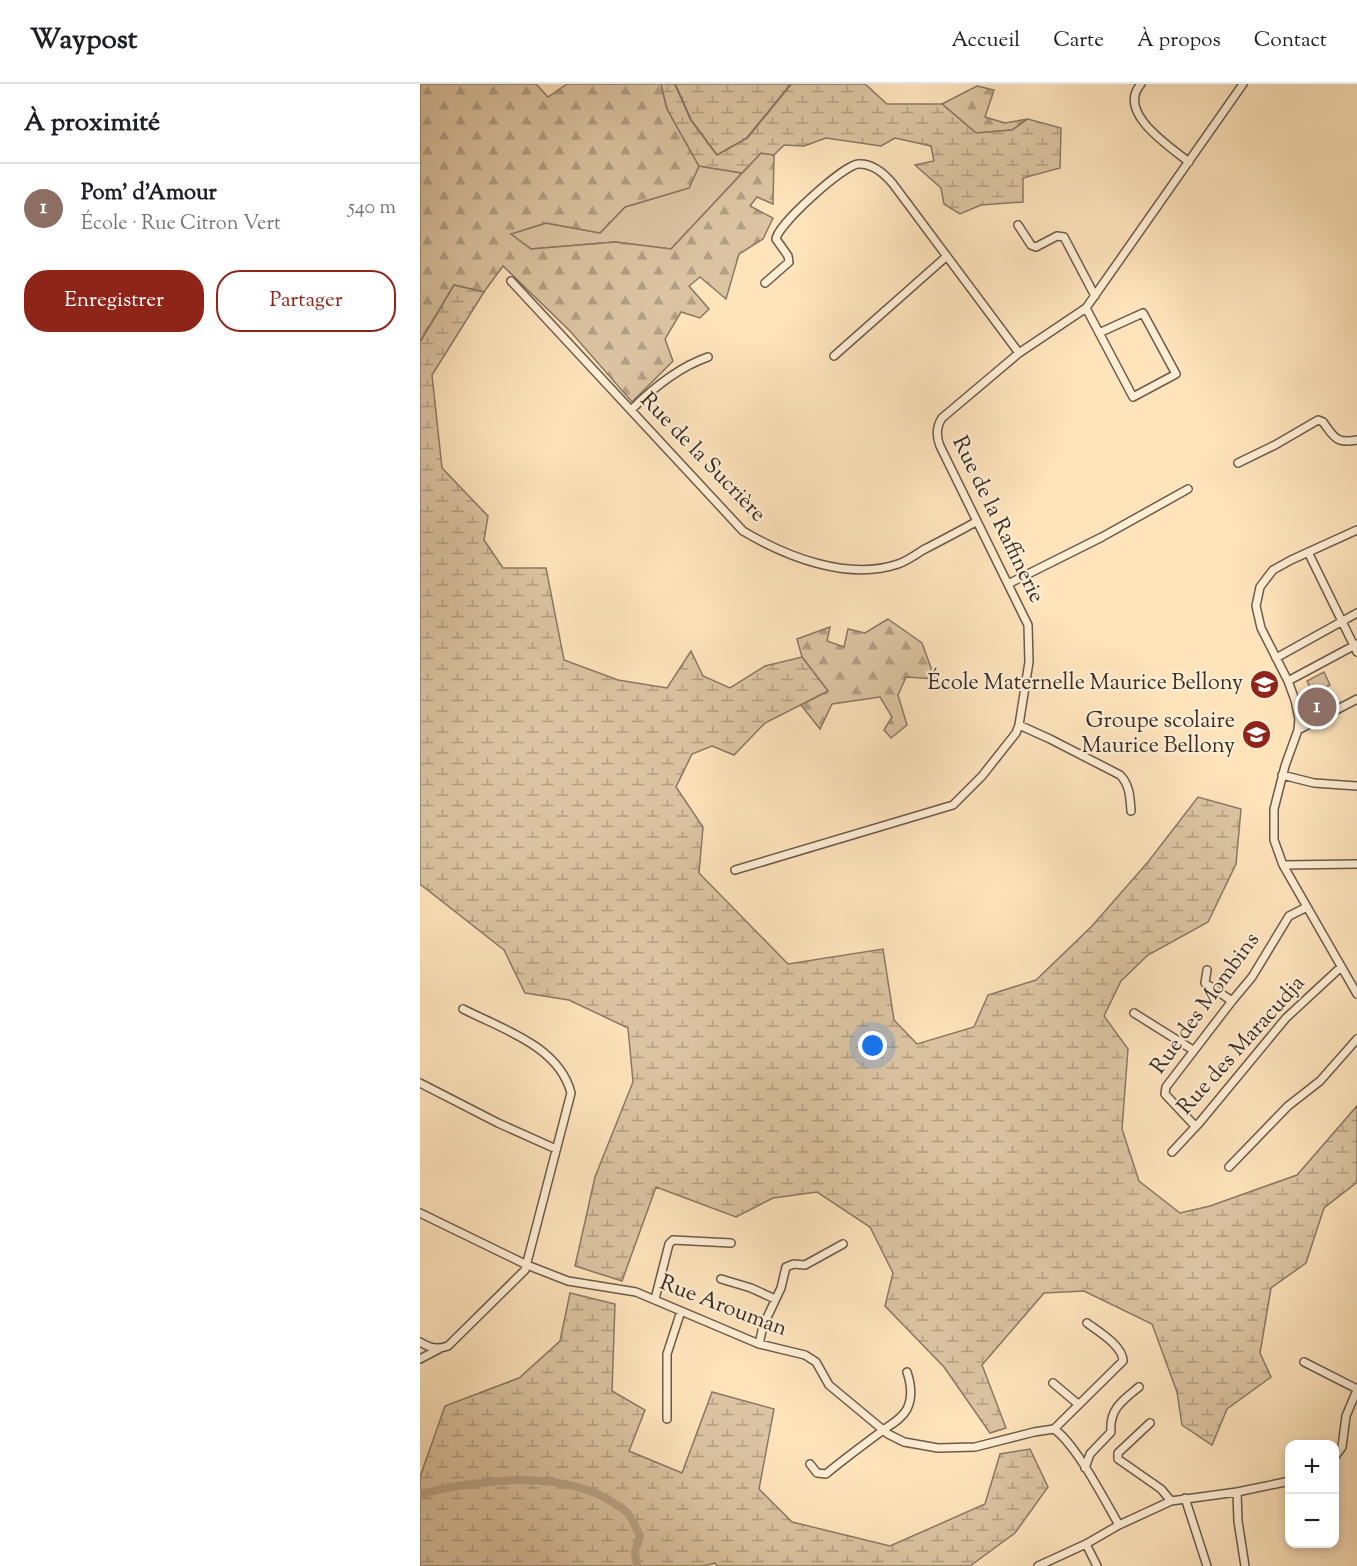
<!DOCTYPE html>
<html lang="fr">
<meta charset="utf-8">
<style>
body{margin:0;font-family:"Sorts Mill Goudy",serif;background:#f2f2f2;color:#202124}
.controls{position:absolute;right:18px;bottom:18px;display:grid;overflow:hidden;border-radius:12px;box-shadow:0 3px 9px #0003}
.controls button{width:54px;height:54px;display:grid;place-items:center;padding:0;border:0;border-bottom:2px solid #e0e0e0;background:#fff;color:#202124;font:30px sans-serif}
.you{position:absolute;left:453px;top:962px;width:21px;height:21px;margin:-15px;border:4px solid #fff;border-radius:50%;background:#1a73e8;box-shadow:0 0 0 9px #1a73e833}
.badge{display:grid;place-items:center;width:39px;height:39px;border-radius:50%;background:#8f2418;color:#fff;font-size:20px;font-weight:700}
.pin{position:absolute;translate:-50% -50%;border:3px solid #fff;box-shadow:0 2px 6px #0006}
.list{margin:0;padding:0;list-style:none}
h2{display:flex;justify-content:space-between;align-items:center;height:78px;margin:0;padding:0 24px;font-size:26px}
h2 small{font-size:20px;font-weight:400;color:#757577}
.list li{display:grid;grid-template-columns:39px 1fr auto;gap:18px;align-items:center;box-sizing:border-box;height:90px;padding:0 24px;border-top:2px solid #e0e0e0}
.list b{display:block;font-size:22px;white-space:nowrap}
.list p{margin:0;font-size:20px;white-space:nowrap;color:#757577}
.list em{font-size:20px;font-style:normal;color:#757577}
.actions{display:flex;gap:12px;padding:18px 24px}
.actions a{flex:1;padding:14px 0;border:2px solid #8f2418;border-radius:24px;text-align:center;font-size:21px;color:#8f2418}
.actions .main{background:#8f2418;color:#fff}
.map{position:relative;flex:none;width:937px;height:1482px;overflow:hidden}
header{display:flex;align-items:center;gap:36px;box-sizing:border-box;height:84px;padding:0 30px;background:#fff;border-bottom:2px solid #e0e0e0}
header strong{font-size:28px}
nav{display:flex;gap:33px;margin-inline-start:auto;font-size:21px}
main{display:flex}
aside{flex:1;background:#fff}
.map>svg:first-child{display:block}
.green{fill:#dcc4a2;stroke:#8a7864;stroke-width:1.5}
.forest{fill:url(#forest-firs);stroke:#8a7864;stroke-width:1.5}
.wetland{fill:url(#wetland-marsh);stroke:#8a7864;stroke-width:1.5}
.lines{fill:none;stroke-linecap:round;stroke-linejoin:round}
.stream{stroke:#877561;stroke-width:2}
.canal{stroke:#bba588;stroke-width:8}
.street-casing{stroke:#6a5a4b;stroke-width:10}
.street{stroke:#feedd3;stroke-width:7}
.labels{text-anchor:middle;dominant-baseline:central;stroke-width:4.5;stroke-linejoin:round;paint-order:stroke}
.street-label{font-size:22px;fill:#382c26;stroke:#feedd3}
.poi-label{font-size:22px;fill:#382c26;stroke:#feedd3;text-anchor:end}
</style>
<header>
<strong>Waypost</strong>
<nav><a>Accueil</a><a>Carte</a><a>À propos</a><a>Contact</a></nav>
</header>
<main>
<aside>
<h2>À proximité<small></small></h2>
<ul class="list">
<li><span class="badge" style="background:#8d6e63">1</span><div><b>Pom' d'Amour</b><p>École · Rue Citron Vert</p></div><em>540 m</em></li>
</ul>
<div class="actions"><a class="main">Enregistrer</a><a>Partager</a></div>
</aside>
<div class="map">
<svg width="937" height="1482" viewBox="0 0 937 1482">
<defs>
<pattern id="forest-firs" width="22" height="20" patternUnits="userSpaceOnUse" patternTransform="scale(1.5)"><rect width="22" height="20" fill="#dcc4a2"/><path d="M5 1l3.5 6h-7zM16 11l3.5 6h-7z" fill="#b39f84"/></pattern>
<pattern id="wetland-marsh" width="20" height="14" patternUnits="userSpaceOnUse" patternTransform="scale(1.5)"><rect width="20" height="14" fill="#dcc4a2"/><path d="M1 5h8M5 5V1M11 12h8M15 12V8" fill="none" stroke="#b39f84"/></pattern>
</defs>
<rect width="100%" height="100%" fill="#fee3bb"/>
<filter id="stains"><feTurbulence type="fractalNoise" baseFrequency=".00333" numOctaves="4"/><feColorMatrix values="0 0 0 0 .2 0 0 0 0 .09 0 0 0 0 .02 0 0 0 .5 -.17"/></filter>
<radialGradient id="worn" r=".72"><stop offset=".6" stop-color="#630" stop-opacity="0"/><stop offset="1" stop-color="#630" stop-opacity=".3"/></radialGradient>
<path class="green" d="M279,82L322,89L251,165L195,158L111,165L90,150L126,139L180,149L205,123L269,104Z
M904,588L910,601L893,610L887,597Z"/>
<path class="forest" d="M0,0H116L128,13L147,0H241L247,25L279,82L269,104L205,123L180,149L126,139L91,150L111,165L195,158L251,165L341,69L354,71L353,120L337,113L330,122L353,134L343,155L319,170L306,215L280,193L269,202L289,225L280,234L261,228L245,255L253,277L212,318L150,247L83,182L64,208L34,201L0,258Z
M557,2L574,6L565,33L585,39L608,35L592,46L556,49L522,20Z
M468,535L502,559L515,595L486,593L478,611L487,641L471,654L464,646L472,633L460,613L412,620L400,645L381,621L408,607L382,573L377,555L410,543L407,557L424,563L428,545L445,549Z"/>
<path class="wetland" d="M241,0H445L467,20H522L556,49L592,46L608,35L641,44L640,84L603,94V118L561,121L540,130L524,120L521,104L495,81L514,77L511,62L475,54L461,62L406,54L384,62L364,61L354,71L341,69L322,89L279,82L247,25Z
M34,201L64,208L12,291L22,384L68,432L64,456L83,484H126L144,576L198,596L247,604L271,567L283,592L310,604L345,582L382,573L408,607L345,639L314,671L292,662L272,670L256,703L283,743L279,789L368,880L463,865L474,936L497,960L554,943L568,911L616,896L672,842L728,778L778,713L821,725L816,780L788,838L728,871L701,897L684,932L708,965L702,1045L719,1097L760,1129L790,1122L877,1091L937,1022V1095L936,1099L904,1124L886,1179L851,1204L840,1269L851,1293L807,1325L792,1361L762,1341L757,1308L732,1240L664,1207L624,1209L562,1281L586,1344L570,1349L524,1283L465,1222L473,1189L450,1143L397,1108L353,1114L316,1133L236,1103L202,1197L155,1182L175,1093L213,998L208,944L149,916L105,909L84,866L0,800V258Z
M150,1209L195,1220L192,1307L225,1326L209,1367L262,1389L292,1308L354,1325L339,1405L372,1438L470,1462L565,1420L580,1370L610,1365L628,1403L595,1449L550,1482H297L295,1479L283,1482H0V1393L25,1322L99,1294L140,1257Z"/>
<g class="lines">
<path class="stream" d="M255,0L271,36L297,71L327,54L371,0"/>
<path class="canal" d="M0,1410C57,1396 144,1384 195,1420C199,1423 206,1426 209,1431C214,1437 216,1445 220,1452L215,1468L217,1482"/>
<defs>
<path id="street" d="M721,0C696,28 749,62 769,78
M598,141L611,161L616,163L637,152L644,153L675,212
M91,197L323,447C367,473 428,497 478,480C487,477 495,471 503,466C521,457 539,447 556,438
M345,199L369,178L368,172L356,155C358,140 424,81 438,80C453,79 464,89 473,100L599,269
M666,224L713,313L756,290L723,229L679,249
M414,272L527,172
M211,326C233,304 259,283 288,273
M818,379L855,361L898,336L903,338C914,353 916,360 937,356
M937,446L871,476L853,486L840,503L836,522L841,544L868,597L875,616L879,635L878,646L865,682L854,725V756L863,781L937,910
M888,468L937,568
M588,500L682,453L768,405
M856,574L937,529
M868,597L937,560
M599,641L630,655L700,691C710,701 710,714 711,727
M878,646L937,615
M862,691L894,699L937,702
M863,781L937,780
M315,786L533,721L562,692L596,649L599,641L609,578L608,541L520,362C516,352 516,343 522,334L599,269L666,224L823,0
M787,886L785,899L812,917
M714,929L773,966
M0,999L78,1039L136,1065
M775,1042L745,1010L746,1003L812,917L832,893L869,832L887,823
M752,1068L780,1038L866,934L921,883
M809,1083L868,1022L900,997L937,955
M0,1129L107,1181L148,1197L216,1208L339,1260L385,1271L396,1278L409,1301L468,1350L484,1358L518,1364L555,1363L614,1348L634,1345C656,1360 685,1417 699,1441
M301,1195L331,1204L355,1215
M235,1215L249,1160L253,1156L311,1159
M0,1258C10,1264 17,1266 28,1262L105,1186L151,1009C139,962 82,945 43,925
M339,1260L343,1242L361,1204L366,1183L374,1180L385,1181L423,1160
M0,1275L19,1265
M884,1278L937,1305
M633,1299L658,1320
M247,1335V1270L261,1227
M730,1339L698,1369V1375L741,1405L751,1417
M634,1345L703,1277C703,1262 678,1247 667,1239
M914,1374L922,1363L926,1332L937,1306
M390,1380L397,1389L406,1390C424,1375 443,1361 462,1347C471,1340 481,1336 487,1325C493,1313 491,1300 487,1288
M665,1384L670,1370L691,1348C689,1325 703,1316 719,1303
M817,1408L818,1437L825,1482
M765,1414L787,1482
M666,1460L677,1482
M618,1482L666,1460L699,1441L751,1417L817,1408L870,1397"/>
</defs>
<use href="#street" class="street-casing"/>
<use href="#street" class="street"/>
</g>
<defs>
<symbol id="school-disc" viewBox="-11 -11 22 22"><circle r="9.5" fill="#8f2418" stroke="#feedd3"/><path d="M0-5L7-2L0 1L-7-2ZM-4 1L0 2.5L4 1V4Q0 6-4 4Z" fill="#fff"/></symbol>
</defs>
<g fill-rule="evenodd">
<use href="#school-disc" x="828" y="584" width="33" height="33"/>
<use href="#school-disc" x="820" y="634" width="33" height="33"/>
</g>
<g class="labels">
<g class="street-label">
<text transform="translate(282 374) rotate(46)">Rue de la Sucrière</text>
<text transform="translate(577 436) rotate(64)">Rue de la Raffinerie</text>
<text transform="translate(786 920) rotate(-54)">Rue des Mombins</text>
<text transform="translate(822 962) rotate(-48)">Rue des Maracudja</text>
<text transform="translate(303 1223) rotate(21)">Rue Arouman</text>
</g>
<g class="poi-label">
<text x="823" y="600">École Maternelle Maurice Bellony</text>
<text x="815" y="638">Groupe scolaire<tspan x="815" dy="25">Maurice Bellony</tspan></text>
</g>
</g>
<rect width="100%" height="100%" filter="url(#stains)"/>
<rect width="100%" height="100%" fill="url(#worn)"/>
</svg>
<div class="controls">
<button>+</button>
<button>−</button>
</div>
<div class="you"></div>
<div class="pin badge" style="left:897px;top:623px;background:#8d6e63">1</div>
</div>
</main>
